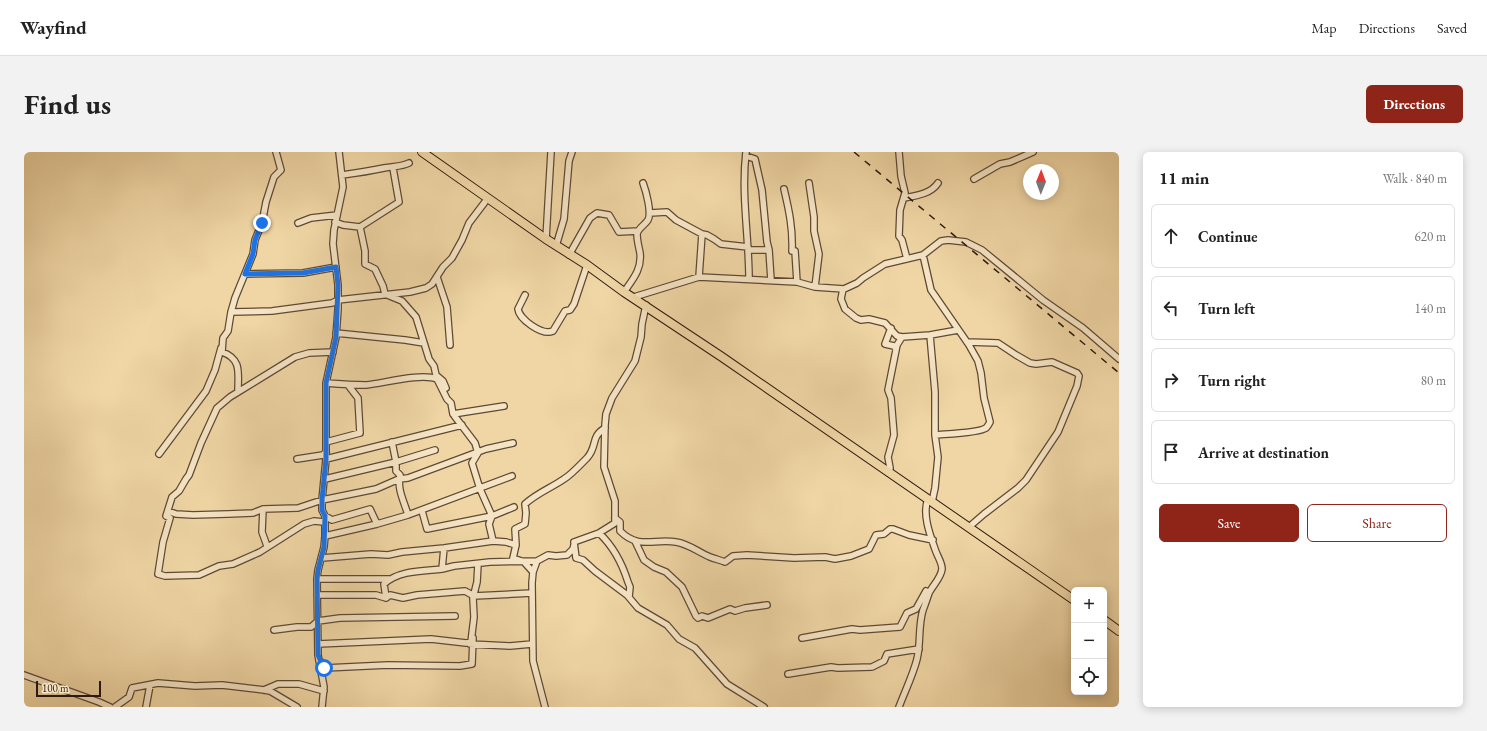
<!DOCTYPE html>
<meta charset="utf-8">
<style>
body{margin:0;font-family:"EB Garamond",serif;background:#f2f2f2;color:#222}
.controls{position:absolute;right:12px;bottom:12px;display:grid;overflow:hidden;border-radius:6px;box-shadow:0 2px 10px #0003}
.controls button{width:36px;height:36px;display:grid;place-items:center;padding:0;border:0;border-bottom:1px solid #e0e0e0;background:#fff;color:#222;font:20px sans-serif}
.compass{position:absolute;left:999px;top:12px;width:36px;height:36px;border-radius:50%;background:#fff;box-shadow:0 2px 10px #0003;rotate:1deg}
.scale{position:absolute;left:12px;bottom:10px;width:65px;box-sizing:border-box;padding-left:4px;border:2px solid #2e1a11;border-top:0;font-size:11px;line-height:14px;white-space:nowrap;color:#2e1a11;-webkit-text-stroke:3px #f5e4c4;paint-order:stroke}
.stop{position:absolute;width:12px;height:12px;margin:-9px;border:3px solid #1a73e8;border-radius:50%;background:#fff}
.stop.end{background:#1a73e8;border-color:#fff;box-shadow:0 1px 4px #0008}
.list{margin:0;padding:0;list-style:none}
h2{display:flex;justify-content:space-between;align-items:center;height:52px;margin:0;padding:0 16px;font-size:17px}
h2 small{font-size:13px;font-weight:400;color:#767676}
.list li{display:grid;grid-template-columns:26px 1fr auto;gap:12px;align-items:center;box-sizing:border-box;height:64px;margin:0 8px 8px;padding:0 8px;border:1px solid #e0e0e0;border-radius:6px}
.list b{display:block;font-size:15px;white-space:nowrap}
.list em{font-size:13px;font-style:normal;color:#767676}
.actions{display:flex;gap:8px;padding:12px 16px}
.actions a{flex:1;padding:9px 0;border:1px solid #8f2418;border-radius:6px;text-align:center;font-size:14px;color:#8f2418}
.actions .main{background:#8f2418;color:#fff}
.icon{flex:none;width:22px;height:22px;fill:none;stroke:currentColor;stroke-width:2;stroke-linecap:round;stroke-linejoin:round}
.map{position:relative;flex:none;width:1095px;height:555px;overflow:hidden;border-radius:6px}
header{display:flex;align-items:center;gap:24px;box-sizing:border-box;height:56px;padding:0 20px;background:#fff;border-bottom:1px solid #e0e0e0}
header strong{font-size:19px}
nav{display:flex;gap:22px;margin-inline-start:auto;font-size:14px}
.intro{display:flex;align-items:center;justify-content:space-between;box-sizing:border-box;height:96px;padding:0 24px}
h1{margin:0;font-size:28px}
.button{padding:10px 18px;border-radius:6px;background:#8f2418;color:#fff;font-size:14px;font-weight:700}
main{display:flex;gap:24px;padding:0 24px}
aside{flex:1;background:#fff;border-radius:6px;box-shadow:0 2px 10px #0003}
.map>svg:first-child{display:block}
.lines{fill:none;stroke-linecap:round;stroke-linejoin:round}
.minor-casing{stroke:#5e4936;stroke-width:8}
.highway-casing{stroke:#2e1a11;stroke-width:10}
.minor{stroke:#f5e4c4;stroke-width:5.5}
.highway{stroke:#f0d6a5;stroke-width:8}
.rail{stroke:#2e1a11;stroke-width:1.5;stroke-dasharray:7 7;stroke-linecap:butt}
.route{stroke:#1a73e8;stroke-width:5}
</style>
<header>
<strong>Wayfind</strong>
<nav><a>Map</a><a>Directions</a><a>Saved</a></nav>
</header>
<div class="intro"><h1>Find us</h1><a class="button">Directions</a></div>
<main>
<div class="map">
<svg width="1095" height="555" viewBox="0 0 1095 555">
<rect width="100%" height="100%" fill="#f0d6a5"/>
<filter id="stains"><feTurbulence type="fractalNoise" baseFrequency=".005" numOctaves="4"/><feColorMatrix values="0 0 0 0 .2 0 0 0 0 .09 0 0 0 0 .02 0 0 0 .5 -.17"/></filter>
<radialGradient id="worn" r=".72"><stop offset=".6" stop-color="#630" stop-opacity="0"/><stop offset="1" stop-color="#630" stop-opacity=".3"/></radialGradient>
<g class="lines">
<defs>
<path id="minor" d="M722,0C717,43 725,85 725,127
M875,0L877,24L881,41L876,58L875,84L878,88L883,107
M722,4L731,7L738,38L743,90L745,98L747,128
M318,23C333,21 346,19 360,16C369,14 377,15 385,11
M950,27L976,12L986,10L1009,0
M785,31L790,65V79L795,102L791,135
M760,37C765,58 769,77 768,99H771L773,130
M880,46C891,44 907,42 914,31
M626,61L643,60L652,68L678,82L683,83L690,87L697,92L724,95
M311,70L319,73L336,75L341,99V112L351,117L359,134L361,142L378,149L392,165L405,207L410,214L412,223L419,229L422,236
M274,71L287,66L313,63
M336,75L375,50L369,16
M522,87L527,0
M532,94L540,67L545,9L548,0
M725,98H745
M545,103L566,66L573,61L585,63L595,80L614,79
M899,103L907,138L945,193L954,209L957,221L960,246L966,270C965,272 964,274 962,276C955,281 921,282 911,283
M221,122L279,121L312,115
M413,125L423,155L426,193
M675,125L678,82
M819,137L817,147L821,157L832,166L837,168L845,167L861,171L873,184L878,185L906,183L934,178
M600,140C609,127 618,117 616,101C615,95 613,89 613,82C614,76 621,73 624,68C628,61 622,39 619,31
M501,143L494,157C495,167 518,184 529,179L541,159L546,158L550,152L563,113
M610,145L675,125L773,130L791,135L820,137L833,131L839,126L861,112L899,103L917,89L924,88L942,90L958,98L1019,148L1059,176L1095,207
M207,160L248,159L308,151L314,148L386,140L402,136L408,132L419,115L428,106L438,88L445,71L464,46
M867,176L861,192L870,194L872,197
M312,181L381,188L400,191
M906,183L911,240V283L914,305L911,336L908,350
M943,190L974,191L992,203L1006,211L1012,212L1028,210L1053,221L1055,224L1053,234L1034,280L1002,328L994,336L960,362L945,375
M302,231C315,232 329,233 342,233C361,231 397,221 413,227L423,247L427,251L429,262L451,291L454,301L448,311L456,337L468,364L465,372L469,389L482,390L492,393
M214,239C214,221 218,207 198,200L199,186L204,179L207,160L211,146L229,102L231,88L238,71L242,50L250,25L257,18L252,0
M429,262L480,254
M302,290L336,281L334,246L324,233
M368,290L372,310V319L376,323C373,338 380,349 384,363
M135,302L182,239L191,218L197,196
M273,307L299,303L302,300
M302,307L438,273
M865,321L866,316L864,305L870,283L867,246L864,238L873,193L878,185
M301,327L372,310L411,298
M239,357L238,380L243,394
M144,359L152,362L169,363L204,362L229,361L239,357L274,356L298,348L352,337L375,327L384,326L462,297L489,291
M398,359L403,377L468,364L490,355
M301,364L308,368L346,357L353,372
M591,366L596,370V379C615,398 630,386 652,390C665,392 674,400 686,405C691,407 696,408 701,410L709,404L723,403L770,406L801,405L811,407L827,404L845,397L852,383L860,382L866,377H869L885,383L909,388
M300,370L290,369L280,372L236,400L209,412L195,414L175,423L141,424L134,422L139,390L146,366L142,364L148,345L155,339L162,327L165,323L177,291L193,256L206,245L271,205L285,201L309,200
M575,381C590,395 598,411 604,430L606,435L605,445
M301,384L353,372L384,363L488,324
M611,389L620,408L630,415L642,420L658,435L672,464L674,466L678,464L684,466L706,457L711,459L721,456L743,453
M550,390L575,381L591,371V349L580,315L581,273L582,262L588,246L611,209L617,185L618,172L622,153
M550,390L552,406L559,408L571,419L603,443L614,456L643,473L655,487L671,496L703,532L740,555
M420,396L418,417L430,414L466,410L513,409L524,403L532,404L543,403L549,397L550,393
M298,406L347,402L364,403L378,400L420,396L469,389
M513,409L509,420L508,431L509,509L521,555
M509,420L500,410L489,406L492,393L491,377L501,372L502,361L501,352C513,341 527,336 540,327C547,323 557,312 563,306C574,294 566,285 581,276
M293,427H365
M293,443H352L362,446L366,443L379,446L393,443L441,439L450,444L508,441
M362,446L360,432C375,418 400,419 418,417
M250,478L273,475H287L294,469L316,466L431,464
M778,486L828,477L836,478L876,475L883,461L892,457L902,439
M294,492L407,487L442,491L447,490L450,465L449,446L453,430L454,412
M446,492L486,494L508,492
M297,510L301,516L364,513L436,514L448,512L449,486
M764,522L807,515L814,516L848,515L860,509L863,502L895,497
M0,523L75,550L86,555
M240,538L254,532H275L300,539
M91,555L105,545L108,536L134,531L171,534L198,533L240,538L246,539L273,555
M122,555L126,533
M298,555L300,535L294,503L293,427L294,418L300,395L301,384V364L298,358V348L302,307V231L312,185L314,157V133L309,92L310,78L319,35L315,0
M875,555C881,539 889,523 893,507C897,491 894,474 899,458C901,453 903,447 905,441C909,433 917,426 918,417C918,410 913,404 911,397C906,383 898,362 904,347"/>
<path id="highway" d="M398,0L522,87L563,113L600,140L698,205L1050,448
M1080,468L1095,479"/>
</defs>
<use href="#minor" class="minor-casing"/>
<use href="#highway" class="highway-casing"/>
<use href="#minor" class="minor"/>
<use href="#highway" class="highway"/>
<path class="rail" d="M830,0L1095,221"/>
</g>
<g class="lines">
<path class="route" d="M238,71L231,88L229,102L221,122L279,121L312,115L314,133L312,185L302,231V307L298,348V358L301,364L300,395L294,418L293,427L294,503L300,516"/>
</g>
<rect width="100%" height="100%" filter="url(#stains)"/>
<rect width="100%" height="100%" fill="url(#worn)"/>
</svg>
<div class="controls">
<button>+</button>
<button>−</button>
<button><svg class="icon" aria-label="locate" viewBox="0 0 24 24"><circle cx="12" cy="12" r="6"/><path d="M12 2v4M12 18v4M2 12h4M18 12h4"/></svg></button>
</div>
<svg class="compass" viewBox="-18 -18 36 36"><path d="M0-13l5 13h-10z" fill="#e53935"/><path d="M0 13l5-13h-10z" fill="#767676"/></svg>
<div class="scale">100 m</div>
<div class="stop" style="left:300px;top:516px"></div>
<div class="stop end" style="left:238px;top:71px"></div>
</div>
<aside>
<h2>11 min<small>Walk · 840 m</small></h2>
<ul class="list">
<li><svg class="icon" aria-label="ahead" viewBox="0 0 24 24"><path d="M12 20V5M6 11l6-6 6 6"/></svg><div><b>Continue</b></div><em>620 m</em></li>
<li><svg class="icon" aria-label="left" viewBox="0 0 24 24"><path d="M17 20v-9H6M10 6l-5 5 5 5"/></svg><div><b>Turn left</b></div><em>140 m</em></li>
<li><svg class="icon" aria-label="right" viewBox="0 0 24 24"><path d="M7 20v-9h11M14 6l5 5-5 5"/></svg><div><b>Turn right</b></div><em>80 m</em></li>
<li><svg class="icon" aria-label="arrive" viewBox="0 0 24 24"><path d="M6 21V4h12l-3 4 3 4H6"/></svg><div><b>Arrive at destination</b></div></li>
</ul>
<div class="actions"><a class="main">Save</a><a>Share</a></div>
</aside>
</main>
